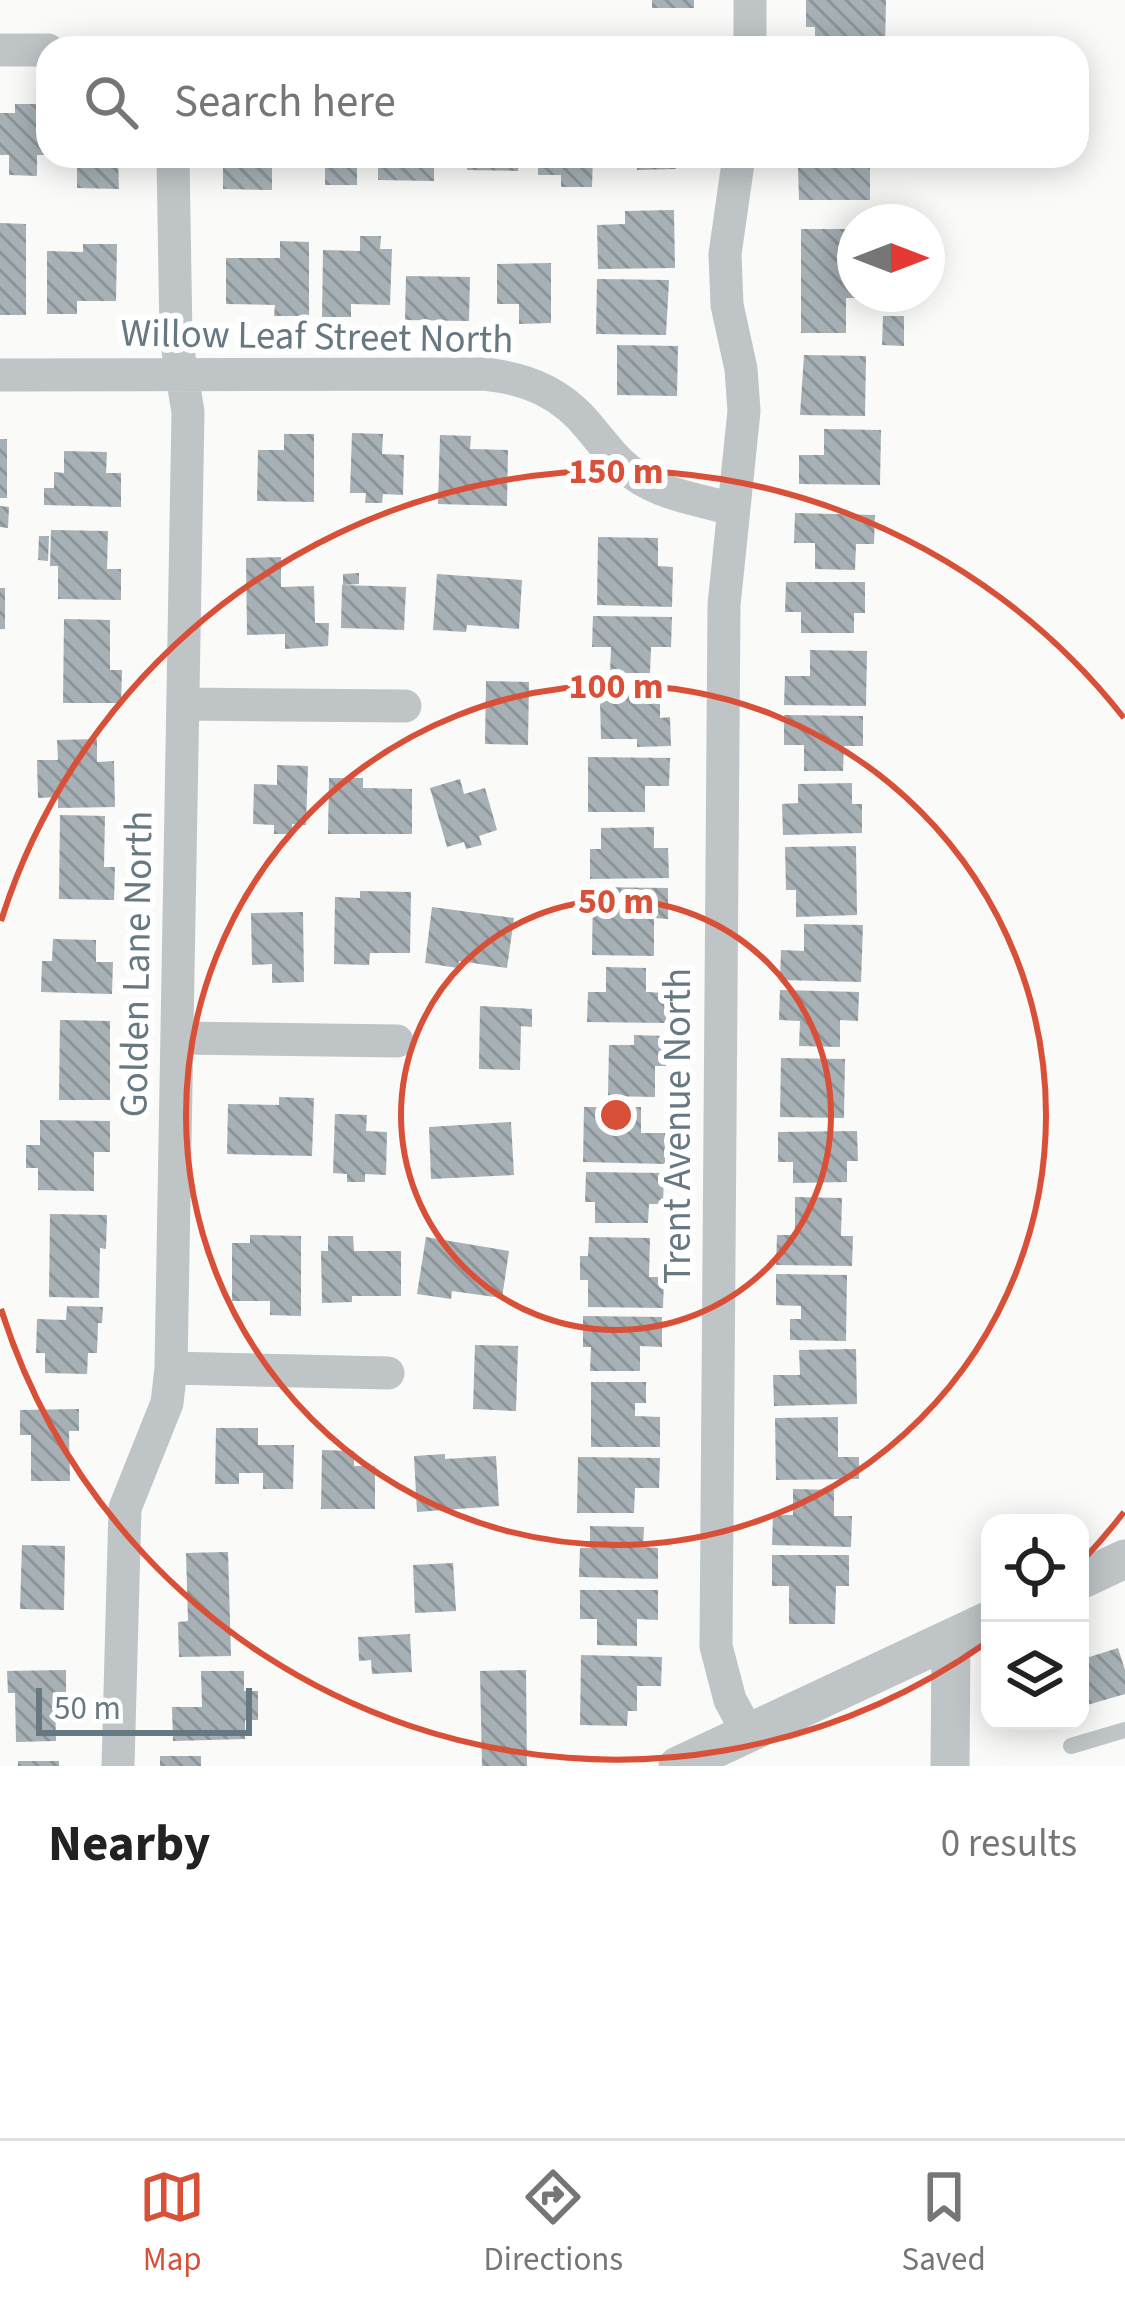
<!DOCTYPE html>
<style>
body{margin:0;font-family:"Source Sans 3",sans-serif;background:#f2f2f2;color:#222}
.controls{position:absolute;right:36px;bottom:36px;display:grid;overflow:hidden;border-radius:24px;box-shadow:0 6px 30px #0003}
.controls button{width:108px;height:108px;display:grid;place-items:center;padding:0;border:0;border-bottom:3px solid #e0e0e0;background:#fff;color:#222;font:60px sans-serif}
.compass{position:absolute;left:837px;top:204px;width:108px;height:108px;border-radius:50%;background:#fff;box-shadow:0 6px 30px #0003;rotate:90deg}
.scale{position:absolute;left:36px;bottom:30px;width:216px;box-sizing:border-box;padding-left:12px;border:6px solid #667881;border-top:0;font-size:33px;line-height:42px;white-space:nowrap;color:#667881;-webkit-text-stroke:9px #fff;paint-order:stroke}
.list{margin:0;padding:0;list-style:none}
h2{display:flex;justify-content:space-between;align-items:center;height:156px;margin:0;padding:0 48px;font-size:51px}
h2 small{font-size:39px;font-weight:400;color:#767676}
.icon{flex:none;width:66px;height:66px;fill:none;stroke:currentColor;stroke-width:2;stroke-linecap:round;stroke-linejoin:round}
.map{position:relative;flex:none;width:1125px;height:1766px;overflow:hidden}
.search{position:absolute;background:#fff;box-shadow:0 6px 30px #0003;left:36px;right:36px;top:36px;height:132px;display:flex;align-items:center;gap:30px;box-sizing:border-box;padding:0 42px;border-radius:36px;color:#767676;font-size:45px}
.sheet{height:372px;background:#fff}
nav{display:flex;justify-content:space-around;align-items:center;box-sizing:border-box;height:168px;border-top:3px solid #e0e0e0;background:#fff;font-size:33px;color:#767676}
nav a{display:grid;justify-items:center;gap:6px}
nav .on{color:#d95039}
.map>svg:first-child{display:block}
.building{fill:url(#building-back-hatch)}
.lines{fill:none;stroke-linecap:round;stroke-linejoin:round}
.service{stroke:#bfc4c7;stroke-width:16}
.minor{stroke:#bfc4c7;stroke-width:33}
.tertiary{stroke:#bfc4c7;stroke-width:39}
.ring{fill:none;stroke:#d95039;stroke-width:6}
.labels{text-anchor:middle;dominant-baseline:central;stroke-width:12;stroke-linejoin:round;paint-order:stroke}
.street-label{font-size:39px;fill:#667881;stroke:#fff}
.centre{fill:#d95039;stroke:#fff;stroke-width:6}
.ring-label{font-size:36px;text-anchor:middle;font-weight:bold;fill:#d95039;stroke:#fff;stroke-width:12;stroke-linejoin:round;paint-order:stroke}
</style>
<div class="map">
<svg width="1125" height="1766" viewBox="0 0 1125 1766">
<defs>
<pattern id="building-back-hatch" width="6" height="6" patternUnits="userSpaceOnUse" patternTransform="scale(3)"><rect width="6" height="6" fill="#a6b0b5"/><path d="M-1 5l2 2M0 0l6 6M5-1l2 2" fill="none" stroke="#8b9499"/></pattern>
</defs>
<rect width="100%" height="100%" fill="#fafaf8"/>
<path class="building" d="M652,0H694V8H652Z
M806,0H886L885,48H815V27H806Z
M15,104H45L44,155H37V176L9,175V155H0V113H15Z
M89,156H118L119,189L77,188V159H89Z
M230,156H260V162H272V190L223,189V164H229Z
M302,156H357V185H325V168H303Z
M378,156H434V181L378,180Z
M467,156H519L518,171L467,170Z
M538,156H593L592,187H561V175H538Z
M637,156H676V169L637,170Z
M803,156H870V200H799L798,168H803Z
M674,210L675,268L598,269L597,225L625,224V211Z
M0,223L26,224V315H0Z
M801,229H846V257H855V294H866V298H846V333H801Z
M360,236H381L380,249H392L390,305L351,304V317H322L323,250L360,251Z
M280,241L309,242V316H274L275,305L226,304V258H280Z
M83,244H117L116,301H77V314H47V251L83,252Z
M551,263V323L519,324V304H497V264Z
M406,276L470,277L469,321L405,320Z
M597,279L669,280L666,335L596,334Z
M883,316H904V346L882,345Z
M617,345L678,346L677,396L617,395Z
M804,355L866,356L865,416L800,415Z
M824,429L881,430L880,485L799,484V455H824Z
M352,433L383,434L382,454L404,455L403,495L383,494L382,503H365L366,493H350Z
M284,434H314V502L257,501L258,450H284Z
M440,435L471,436L470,449L508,450L507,506L438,504Z
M0,439H7V498H0Z
M64,451L107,452L106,473H121V507L44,505V488H54V472L64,473Z
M0,506L9,507L8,528L0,527Z
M795,513L875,515L874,544H856L855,570L815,569V543H794Z
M51,530L108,531L107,569H121V600L58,599V566H50Z
M39,536H49L48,561L38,560Z
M598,537L658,538V566L673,567L672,607L597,605Z
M281,557V587L314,586L315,623H329L328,646L285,649V634L247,635L246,558Z
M359,573V584L343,585V574Z
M437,574L522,580L519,629L467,625L466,632L433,630Z
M786,582H865V613H854V633H801V612H785Z
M342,585L406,587L404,630L341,628Z
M0,588H5V629H0Z
M593,616L672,617L671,647H651L650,673H610L611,647H592Z
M64,619L110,620V670H122L121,703H63Z
M810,650L867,651L866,706L784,705L785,676H810Z
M486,681L529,682L528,745L485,744Z
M613,686H660V718L670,717L671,746L637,747V739H601L600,701L614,700Z
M784,715L863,716V746H844L843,771H804V745H784Z
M97,739V762L114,761L115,807L58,808V797L38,798L37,760H58L57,740Z
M588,757L670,758L669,786H645V812H588Z
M277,765L308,766L306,825L292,824V834H274V825L253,824L254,784L277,785Z
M329,778H363V788L412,789V834H328Z
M460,779L464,794L485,788L497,830L479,836L482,845L466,849L464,842L447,847L430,788Z
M852,783V804H862V833L783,835L782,804L798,803V784Z
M60,815L105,816L104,867H115L114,900L59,899Z
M654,827V848H668L669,878L590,879V849H601V828Z
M856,846L857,915L796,917V890H786L785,847Z
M593,887L668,888V919L654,918V956L592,955Z
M360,891L411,892L410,953H370L369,965L334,964L335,897L360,898Z
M432,907L514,918L507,968L459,961L458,968L425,963Z
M303,912L304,982L272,983V964L252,965L251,913Z
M804,924L863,925L861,982L780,980L781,950L804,951Z
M53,939L96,940V962H113L112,994L41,992L42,961H52Z
M606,967L646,968V992L667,993L666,1023L587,1022L588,992H606Z
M780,990L859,992L858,1021L840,1020V1047L799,1046L800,1021L779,1020Z
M480,1006L532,1009V1027L521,1026L520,1070L479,1069Z
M60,1020L110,1021V1100H59Z
M634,1035L666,1036V1066H655V1097L608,1096L609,1045H634Z
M781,1058L845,1059L844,1118L780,1117Z
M279,1097L314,1098L312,1156L227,1154L228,1104L279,1105Z
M584,1107H641V1133H665V1164L583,1162Z
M335,1114L367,1115L366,1131L387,1132L386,1175L365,1174V1182H347V1174L333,1173Z
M40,1120L110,1121V1152H94V1191L38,1190V1168H26V1145H40Z
M511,1122L514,1175L431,1179L429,1127Z
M857,1131L858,1161H847V1182L793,1183V1162H778V1132Z
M586,1172L664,1173L663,1204H649L648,1223H595V1202H585Z
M795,1197L842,1198L841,1236H853L852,1266L776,1265L777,1235H795Z
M50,1214L107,1215L106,1249L100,1248L99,1298L49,1297Z
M250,1235L301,1236V1316L270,1315V1301H232V1243H250Z
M328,1236H353L354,1251H401V1296H352V1302L322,1303L321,1251H328Z
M426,1237L509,1251L502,1298L452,1291L451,1299L417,1294Z
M589,1237L650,1238L649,1277H664L663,1308L588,1307V1280H580V1256H588Z
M776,1274L847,1275L846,1341L790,1340V1319H801V1306L776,1305Z
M67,1306L103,1307L102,1323H98L97,1353H88L87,1374L45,1373V1353H36L37,1319L66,1320Z
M583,1316L662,1317V1347L640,1346V1371H590L591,1347H583Z
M475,1345L518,1346L516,1411L473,1409Z
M856,1349L857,1404L774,1406L773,1375H800L799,1350Z
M591,1382H646V1403H635V1416L660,1417V1447H591Z
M79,1409V1431H69L70,1481H31V1435H20V1410Z
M838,1417V1457H859V1479L776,1480L775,1418Z
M216,1428H258V1445H294L293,1489H263V1473H239V1484H215Z
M322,1450L354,1451V1466H375V1509H321Z
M445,1454V1459L496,1456L499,1506L417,1512L414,1456Z
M578,1457L660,1458L659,1488H635L634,1513H577Z
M793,1489L834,1490V1516H852L851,1547L772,1545L773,1515H793Z
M590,1526L644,1527L643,1547L658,1548V1579L579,1577L580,1548H590Z
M22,1545L65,1546L64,1610L20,1609Z
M228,1552L231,1656L179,1657L178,1622L188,1621L186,1553Z
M772,1555H849V1586H836L835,1624H789V1586H772Z
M453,1563L456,1611L415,1613L413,1565Z
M580,1590H658V1620L637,1619V1646L597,1645V1619H580Z
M410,1634L412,1672L372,1674L371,1660L359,1661L358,1637Z
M1118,1648L1125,1670V1694L1080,1707V1660Z
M581,1655L662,1657L661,1686H637V1711H628L627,1726L580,1725Z
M66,1670V1692H55L56,1741L16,1742L15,1693H8L7,1671Z
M526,1670L527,1766H482L480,1671Z
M201,1671H244V1691H258V1720H245V1739L173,1741L172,1707H202Z
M160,1756H201V1766H160Z
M18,1761H59V1766H18Z"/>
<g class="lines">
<path class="service" d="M1071,1746L1125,1730"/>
<path class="minor" d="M750,48V0
M0,50H48
M739,156L725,254L727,305L741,369L744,411L724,605L716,1646L730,1700L748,1733
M0,375L485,374C528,379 562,393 590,428C604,445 617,463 635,475C663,495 700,500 733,509
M185,704L405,706
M177,1038L397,1041
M171,1368L388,1373
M118,1766L125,1508L167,1403L171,1368L188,412L176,338L173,156"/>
<path class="tertiary" d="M1080,1580L1125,1559
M678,1766L990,1620
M950,1766L951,1638"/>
</g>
<g class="ring">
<circle cx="616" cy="1115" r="215"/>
<circle cx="616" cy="1115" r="430"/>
<path d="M1124 1512A645 645 0 0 1 1084 1559M986 1643A645 645 0 0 1 1 1309M1 921A645 645 0 0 1 1124 718"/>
</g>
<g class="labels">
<g class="street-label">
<text transform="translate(317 337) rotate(1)">Willow Leaf Street North</text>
<text transform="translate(137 964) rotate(-89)">Golden Lane North</text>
<text transform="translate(678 1126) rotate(-90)">Trent Avenue North</text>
</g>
</g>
<circle cx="616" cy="1115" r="18" class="centre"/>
<g class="ring-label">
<text x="616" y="483">150 m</text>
<text x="616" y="698">100 m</text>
<text x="616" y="913">50 m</text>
</g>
</svg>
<div class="controls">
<button><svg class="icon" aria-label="locate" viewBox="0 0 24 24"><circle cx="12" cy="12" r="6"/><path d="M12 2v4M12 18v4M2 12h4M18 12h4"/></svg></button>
<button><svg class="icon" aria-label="layers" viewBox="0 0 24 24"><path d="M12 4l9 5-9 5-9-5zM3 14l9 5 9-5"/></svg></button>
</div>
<svg class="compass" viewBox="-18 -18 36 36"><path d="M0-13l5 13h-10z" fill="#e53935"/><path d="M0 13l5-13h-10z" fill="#767676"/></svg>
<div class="scale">50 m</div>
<div class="search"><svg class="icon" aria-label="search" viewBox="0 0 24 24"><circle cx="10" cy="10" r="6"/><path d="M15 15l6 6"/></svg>Search here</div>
</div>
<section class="sheet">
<h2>Nearby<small>0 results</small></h2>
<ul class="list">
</ul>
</section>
<nav>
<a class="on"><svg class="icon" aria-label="map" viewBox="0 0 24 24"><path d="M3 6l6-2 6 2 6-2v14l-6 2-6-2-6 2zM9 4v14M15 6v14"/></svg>Map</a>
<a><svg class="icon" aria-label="directions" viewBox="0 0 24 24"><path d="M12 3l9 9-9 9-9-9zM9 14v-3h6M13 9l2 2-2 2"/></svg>Directions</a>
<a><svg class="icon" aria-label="saved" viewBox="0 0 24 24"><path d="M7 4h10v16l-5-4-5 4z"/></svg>Saved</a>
</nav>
